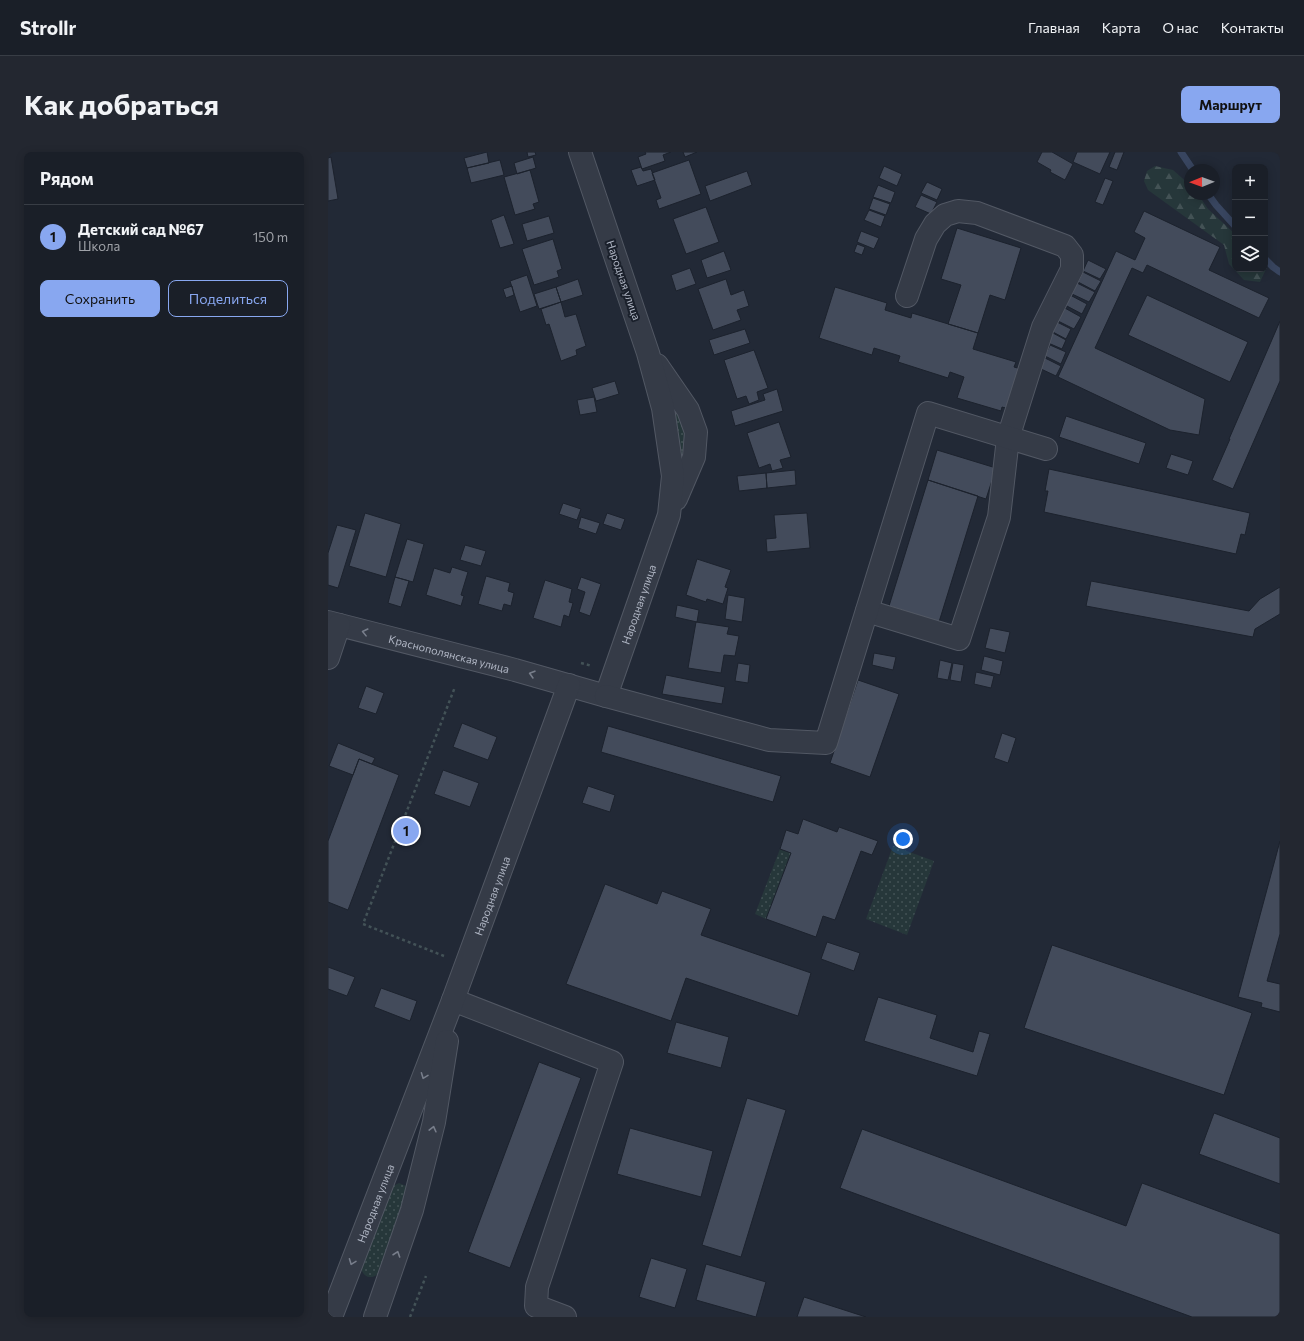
<!DOCTYPE html>
<html lang="ru">
<meta charset="utf-8">
<style>
body{margin:0;font-family:Commissioner,sans-serif;background:#232730;color:#f1f3f6}
.controls{position:absolute;right:12px;top:12px;display:grid;overflow:hidden;border-radius:8px;box-shadow:0 2px 10px #0003}
.controls button{width:36px;height:36px;display:grid;place-items:center;padding:0;border:0;border-bottom:1px solid #383d45;background:#1a1f28;color:#f1f3f6;font:20px sans-serif}
.compass{position:absolute;left:856px;top:12px;width:36px;height:36px;border-radius:50%;background:#1a1f28;box-shadow:0 2px 10px #0003;rotate:269deg}
.you{position:absolute;left:575px;top:687px;width:14px;height:14px;margin:-10px;border:3px solid #fff;border-radius:50%;background:#1a73e8;box-shadow:0 0 0 6px #1a73e833}
.badge{display:grid;place-items:center;width:26px;height:26px;border-radius:50%;background:#88a7f0;color:#111;font-size:13px;font-weight:700}
.pin{position:absolute;translate:-50% -50%;border:2px solid #fff;box-shadow:0 1px 4px #0006}
.list{margin:0;padding:0;list-style:none}
h2{display:flex;justify-content:space-between;align-items:center;height:52px;margin:0;padding:0 16px;font-size:17px}
h2 small{font-size:13px;font-weight:400;color:#9fa2a8}
.list li{display:grid;grid-template-columns:26px 1fr auto;gap:12px;align-items:center;box-sizing:border-box;height:64px;padding:0 16px;border-top:1px solid #383d45}
.list b{display:block;font-size:15px;white-space:nowrap}
.list p{margin:0;font-size:13px;white-space:nowrap;color:#9fa2a8}
.list em{font-size:13px;font-style:normal;color:#9fa2a8}
.actions{display:flex;gap:8px;padding:12px 16px}
.actions a{flex:1;padding:9px 0;border:1px solid #88a7f0;border-radius:8px;text-align:center;font-size:14px;color:#88a7f0}
.actions .main{background:#88a7f0;color:#111}
.icon{flex:none;width:22px;height:22px;fill:none;stroke:currentColor;stroke-width:2;stroke-linecap:round;stroke-linejoin:round}
.map{position:relative;flex:none;width:952px;height:1165px;overflow:hidden;border-radius:8px}
header{display:flex;align-items:center;gap:24px;box-sizing:border-box;height:56px;padding:0 20px;background:#1a1f28;border-bottom:1px solid #383d45}
header strong{font-size:19px}
nav{display:flex;gap:22px;margin-inline-start:auto;font-size:14px}
.intro{display:flex;align-items:center;justify-content:space-between;box-sizing:border-box;height:96px;padding:0 24px}
h1{margin:0;font-size:28px}
.button{padding:10px 18px;border-radius:8px;background:#88a7f0;color:#111;font-size:14px;font-weight:700}
main{display:flex;gap:24px;padding:0 24px}
aside{flex:1;background:#1a1f28;border-radius:8px;box-shadow:0 2px 10px #0003}
.map>svg:first-child{display:block}
.grass{fill:url(#grass-dots)}
.forest{fill:url(#forest-firs)}
.lines{fill:none;stroke-linecap:round;stroke-linejoin:round}
.stream{stroke:#38455f;stroke-width:7}
.building{fill:#434b5b;stroke:#1c222d}
.minor-casing{stroke:#525864;stroke-width:24}
.path{stroke:#435257;stroke-width:2.5;stroke-dasharray:3 3;stroke-linecap:butt}
.minor{stroke:#353b47;stroke-width:22}
.oneway{stroke:#787e8b}
.labels{text-anchor:middle;dominant-baseline:central;stroke-width:4;stroke-linejoin:round;paint-order:stroke}
.street-label{font-size:11px;fill:#afb5c3;stroke:#1a202b}
</style>
<header>
<strong>Strollr</strong>
<nav><a>Главная</a><a>Карта</a><a>О нас</a><a>Контакты</a></nav>
</header>
<div class="intro"><h1>Как добраться</h1><a class="button">Маршрут</a></div>
<main>
<aside>
<h2>Рядом<small></small></h2>
<ul class="list">
<li><span class="badge">1</span><div><b>Детский сад №67</b><p>Школа</p></div><em>150 m</em></li>
</ul>
<div class="actions"><a class="main">Сохранить</a><a>Поделиться</a></div>
</aside>
<div class="map">
<svg width="952" height="1165" viewBox="0 0 952 1165">
<defs>
<pattern id="grass-dots" width="8" height="8" patternUnits="userSpaceOnUse"><rect width="8" height="8" fill="#26373a"/><path d="M2 2h.1M6 6h.1" fill="none" stroke="#435255" stroke-width="1.8" stroke-linecap="round"/></pattern>
<pattern id="forest-firs" width="22" height="20" patternUnits="userSpaceOnUse"><rect width="22" height="20" fill="#26373a"/><path d="M5 1l3.5 6h-7zM16 11l3.5 6h-7z" fill="#435255"/></pattern>
</defs>
<rect width="100%" height="100%" fill="#222936"/>
<path class="grass" d="M347,253L363,291L354,305L349,304L340,254Z
M565,694L606,709L579,783L538,767Z
M452,697L463,701L438,767L427,762Z
M71,1031L78,1034L80,1040L50,1122C43,1128 35,1125 33,1116L65,1034Z"/>
<path class="forest" d="M827,14L845,18L862,33V42H870L880,57L907,82V117H937V111L939,115L932,130L916,128L901,112L896,93L820,38L816,29L819,19Z"/>
<g class="lines">
<path class="stream" d="M853,0L865,18
M880,42L888,53L907,74
M937,107L945,115L952,120"/>
</g>
<path class="building" d="M159,0L161,11L139,16L136,6Z
M199,0H207L208,3L200,5Z
M317,0H343L335,3L337,9L314,17L310,5L318,2Z
M355,0H369L357,5Z
M714,0H724L745,12L737,28L722,20L723,18L709,10Z
M749,0H782L772,22L745,10Z
M787,0H796L789,18L781,15Z
M3,5L10,47L0,49V6Z
M205,5L208,16L189,22L186,11Z
M172,8L176,23L143,31L139,16Z
M361,8L373,42L331,57L328,48L333,46L324,21Z
M556,14L574,22L569,34L551,26Z
M313,15L315,19L323,17L327,28L309,34L303,18Z
M202,18L211,50L205,52L207,57L187,63L176,25Z
M419,19L424,33L382,49L377,34Z
M777,26L785,29L775,53L767,50Z
M599,30L614,37L609,48L593,41Z
M550,33L567,40L563,51L545,45Z
M593,43L609,50L603,62L587,55Z
M545,46L562,52L558,63L541,57Z
M378,55L391,90L358,102L345,67Z
M541,58L557,64L553,75L536,68Z
M816,59L892,95L881,118L941,146L931,166L819,113L815,121L804,116L767,196L877,247L871,283L842,278L730,225L788,99L807,108L817,86L806,80Z
M176,63L186,92L172,96L163,68Z
M221,64L226,81L199,89L194,72Z
M629,76L693,96L677,148L662,143L650,181L620,172L633,133L613,127Z
M533,79L551,86L546,97L529,90Z
M225,87L234,117L229,119L231,125L206,133L194,97Z
M529,92L537,95L534,103L526,100Z
M396,99L403,118L379,126L373,108Z
M760,108L778,117L772,127L755,119Z
M362,116L368,132L348,139L343,123Z
M755,120L773,129L767,139L750,130Z
M199,123L209,154L192,160L182,129Z
M250,127L255,143L233,150L228,135Z
M398,127L403,143L416,138L421,154L409,158L413,168L385,178L370,137Z
M749,131L767,140L761,150L744,142Z
M184,134L186,143L178,146L175,137Z
M228,135L233,150L211,157L206,142Z
M507,135L559,151L557,158L583,166L584,161L650,181L645,197L688,210L686,215L693,217L681,257L674,255L673,259L629,246L636,225L622,220L620,226L570,210L572,204L546,196L544,203L491,186Z
M742,143L759,152L754,162L737,153Z
M819,143L920,190L902,230L800,183Z
M233,150L237,165L248,162L258,194L248,198L249,203L233,209L221,172L218,173L213,157Z
M735,155L753,165L746,177L728,168Z
M727,169L743,177L738,187L723,179Z
M952,169V229L905,337L884,328L902,287H901Z
M417,177L422,191L386,203L381,188Z
M723,180L738,188L734,197L718,190Z
M722,193L738,200L733,212L717,204Z
M426,198L440,236L429,240L431,248L421,252L418,244L409,247L396,208Z
M717,206L733,214L728,224L713,217Z
M287,229L291,242L268,249L264,236Z
M449,237L455,259L407,274L403,259L437,248L435,242Z
M266,245L269,260L252,263L249,248Z
M738,264L818,291L811,312L731,285Z
M451,270L463,305L452,308L455,316L444,319L442,312L431,316L419,281Z
M609,298L668,316L658,347L600,328Z
M843,302L865,309L860,323L838,316Z
M721,317L922,361L917,383L913,382L908,402L716,360L720,339H717Z
M467,318L468,333L439,336L438,321Z
M438,321L439,336L411,339L409,324Z
M600,328L650,344L611,470L561,454Z
M235,351L253,357L249,368L231,362Z
M37,361L73,372L58,425L21,414Z
M279,361L297,367L293,378L275,372Z
M479,361L482,396L439,400L438,387L448,386L446,363Z
M253,365L272,371L268,382L250,376Z
M9,373L28,378L10,436L0,433V401Z
M79,387L96,392L85,430L67,425Z
M137,393L158,399L153,414L132,408Z
M369,407L403,418L397,435L400,436L395,452L379,447L378,450L358,443Z
M124,415L140,420L133,443L136,444L133,454L98,443L106,416L122,421Z
M158,424L182,431L180,439L186,441L183,454L176,452L174,459L150,452Z
M67,425L81,429L73,455L60,451Z
M253,425L273,432L262,464L251,460L257,440L249,437Z
M217,428L244,437L241,450L245,451L241,465L236,463L233,475L205,466Z
M763,429L921,459L932,447L952,435V462L927,477L925,485L758,454Z
M400,443L417,446L414,470L397,467Z
M349,453L371,458L369,470L347,465Z
M368,470L401,475L399,482L411,484L407,504L396,503L393,521L360,516Z
M662,476L682,480L677,501L657,496Z
M546,501L568,505L565,518L544,513Z
M656,504L675,509L672,523L653,518Z
M612,508L624,511L620,528L609,526Z
M410,511L422,513L420,531L407,529Z
M625,511L636,513L633,530L622,528Z
M648,520L666,524L663,536L646,532Z
M338,523L397,535L394,552L334,542Z
M530,528L571,542L542,625L502,611Z
M38,534L56,541L48,562L30,556Z
M134,571L169,585L160,608L125,595Z
M280,574L453,624L445,650L273,600Z
M674,581L688,586L680,611L666,606Z
M10,591L47,606L44,612L31,607L25,623L1,614Z
M31,607L71,623L20,758L0,750V689Z
M115,618L151,631L142,655L106,642Z
M260,634L287,643L282,660L254,651Z
M475,667L509,680L511,675L550,689L544,703L533,699L507,768L495,764L488,785L438,767L463,701L452,697L458,678L470,682Z
M952,689V782L939,829L952,832V860L933,855L934,851L910,845Z
M277,732L329,752L334,739L383,757L373,783L483,821L470,864L358,826L343,869L238,832Z
M499,790L532,801L526,819L493,807Z
M724,793L924,861L896,943L696,876Z
M0,815L27,825L19,844L0,837Z
M53,836L89,849L82,869L46,855Z
M550,845L609,863L602,886L645,900L651,879L662,882L649,924L536,889Z
M348,870L401,885L393,916L339,901Z
M211,910L253,926L182,1116L140,1100Z
M419,946L458,958L413,1105L374,1093Z
M886,961L952,986V1032L871,1002Z
M302,976L385,999L373,1045L289,1022Z
M534,977L798,1074L814,1031L952,1082V1165H864L512,1036Z
M323,1106L359,1117L347,1156L311,1145Z
M378,1112L438,1130L428,1165L368,1148Z
M476,1145L538,1165H469Z"/>
<g class="lines">
<defs>
<g id="minor">
<path d="M329,213L360,258L368,280L366,305L348,347"/>
<path d="M539,459L631,487L671,365L680,286L715,175L744,117V103L737,94L649,61L630,59L617,63L607,72L598,87L579,144"/>
<path id="s1" d="M0,470L187,518L278,544L341,363L345,324L335,256L320,201L252,0"/>
<path d="M0,506L11,473"/>
<path d="M278,544L441,588L498,591L600,261L718,297"/>
<path d="M125,848L284,910L209,1135L208,1154L237,1165"/>
<path id="s2" d="M3,1165L125,848L241,533"/>
<path d="M47,1165L84,1058L106,970L119,889"/>
</g>
</defs>
<use href="#minor" class="minor-casing"/>
<path class="path" d="M253,511L264,514
M116,804L35,772L127,535
M82,1165L98,1124"/>
<use href="#minor" class="minor"/>
</g>
<defs><path id="oneway-chevron" d="M-2-3.5L2.5 0L-2 3.5" fill="none" stroke-width="1.6" stroke-linecap="round" stroke-linejoin="round"/></defs>
<g class="oneway">
<use href="#oneway-chevron" transform="translate(37 480) rotate(-166)"/>
<use href="#oneway-chevron" transform="translate(204 522) rotate(-164)"/>
<use href="#oneway-chevron" transform="translate(96 924) rotate(111)"/>
<use href="#oneway-chevron" transform="translate(105 977) rotate(-76)"/>
<use href="#oneway-chevron" transform="translate(69 1102) rotate(-71)"/>
<use href="#oneway-chevron" transform="translate(24 1110) rotate(111)"/>
</g>
<g class="labels">
<g class="street-label">
<text transform="translate(296 128) rotate(71)">Народная улица</text>
<text stroke="none"><textPath href="#s1" startOffset="385">Народная улица</textPath></text>
<text stroke="none"><textPath href="#s1" startOffset="125">Краснополянская улица</textPath></text>
<text stroke="none"><textPath href="#s2" startOffset="451">Народная улица</textPath></text>
<text stroke="none"><textPath href="#s2" startOffset="122">Народная улица</textPath></text>
</g>
</g>
</svg>
<div class="controls">
<button>+</button>
<button>−</button>
<button><svg class="icon" aria-label="layers" viewBox="0 0 24 24"><path d="M12 4l9 5-9 5-9-5zM3 14l9 5 9-5"/></svg></button>
</div>
<svg class="compass" viewBox="-18 -18 36 36"><path d="M0-13l5 13h-10z" fill="#e53935"/><path d="M0 13l5-13h-10z" fill="#9fa2a8"/></svg>
<div class="you"></div>
<div class="pin badge" style="left:78px;top:679px">1</div>
</div>
</main>
